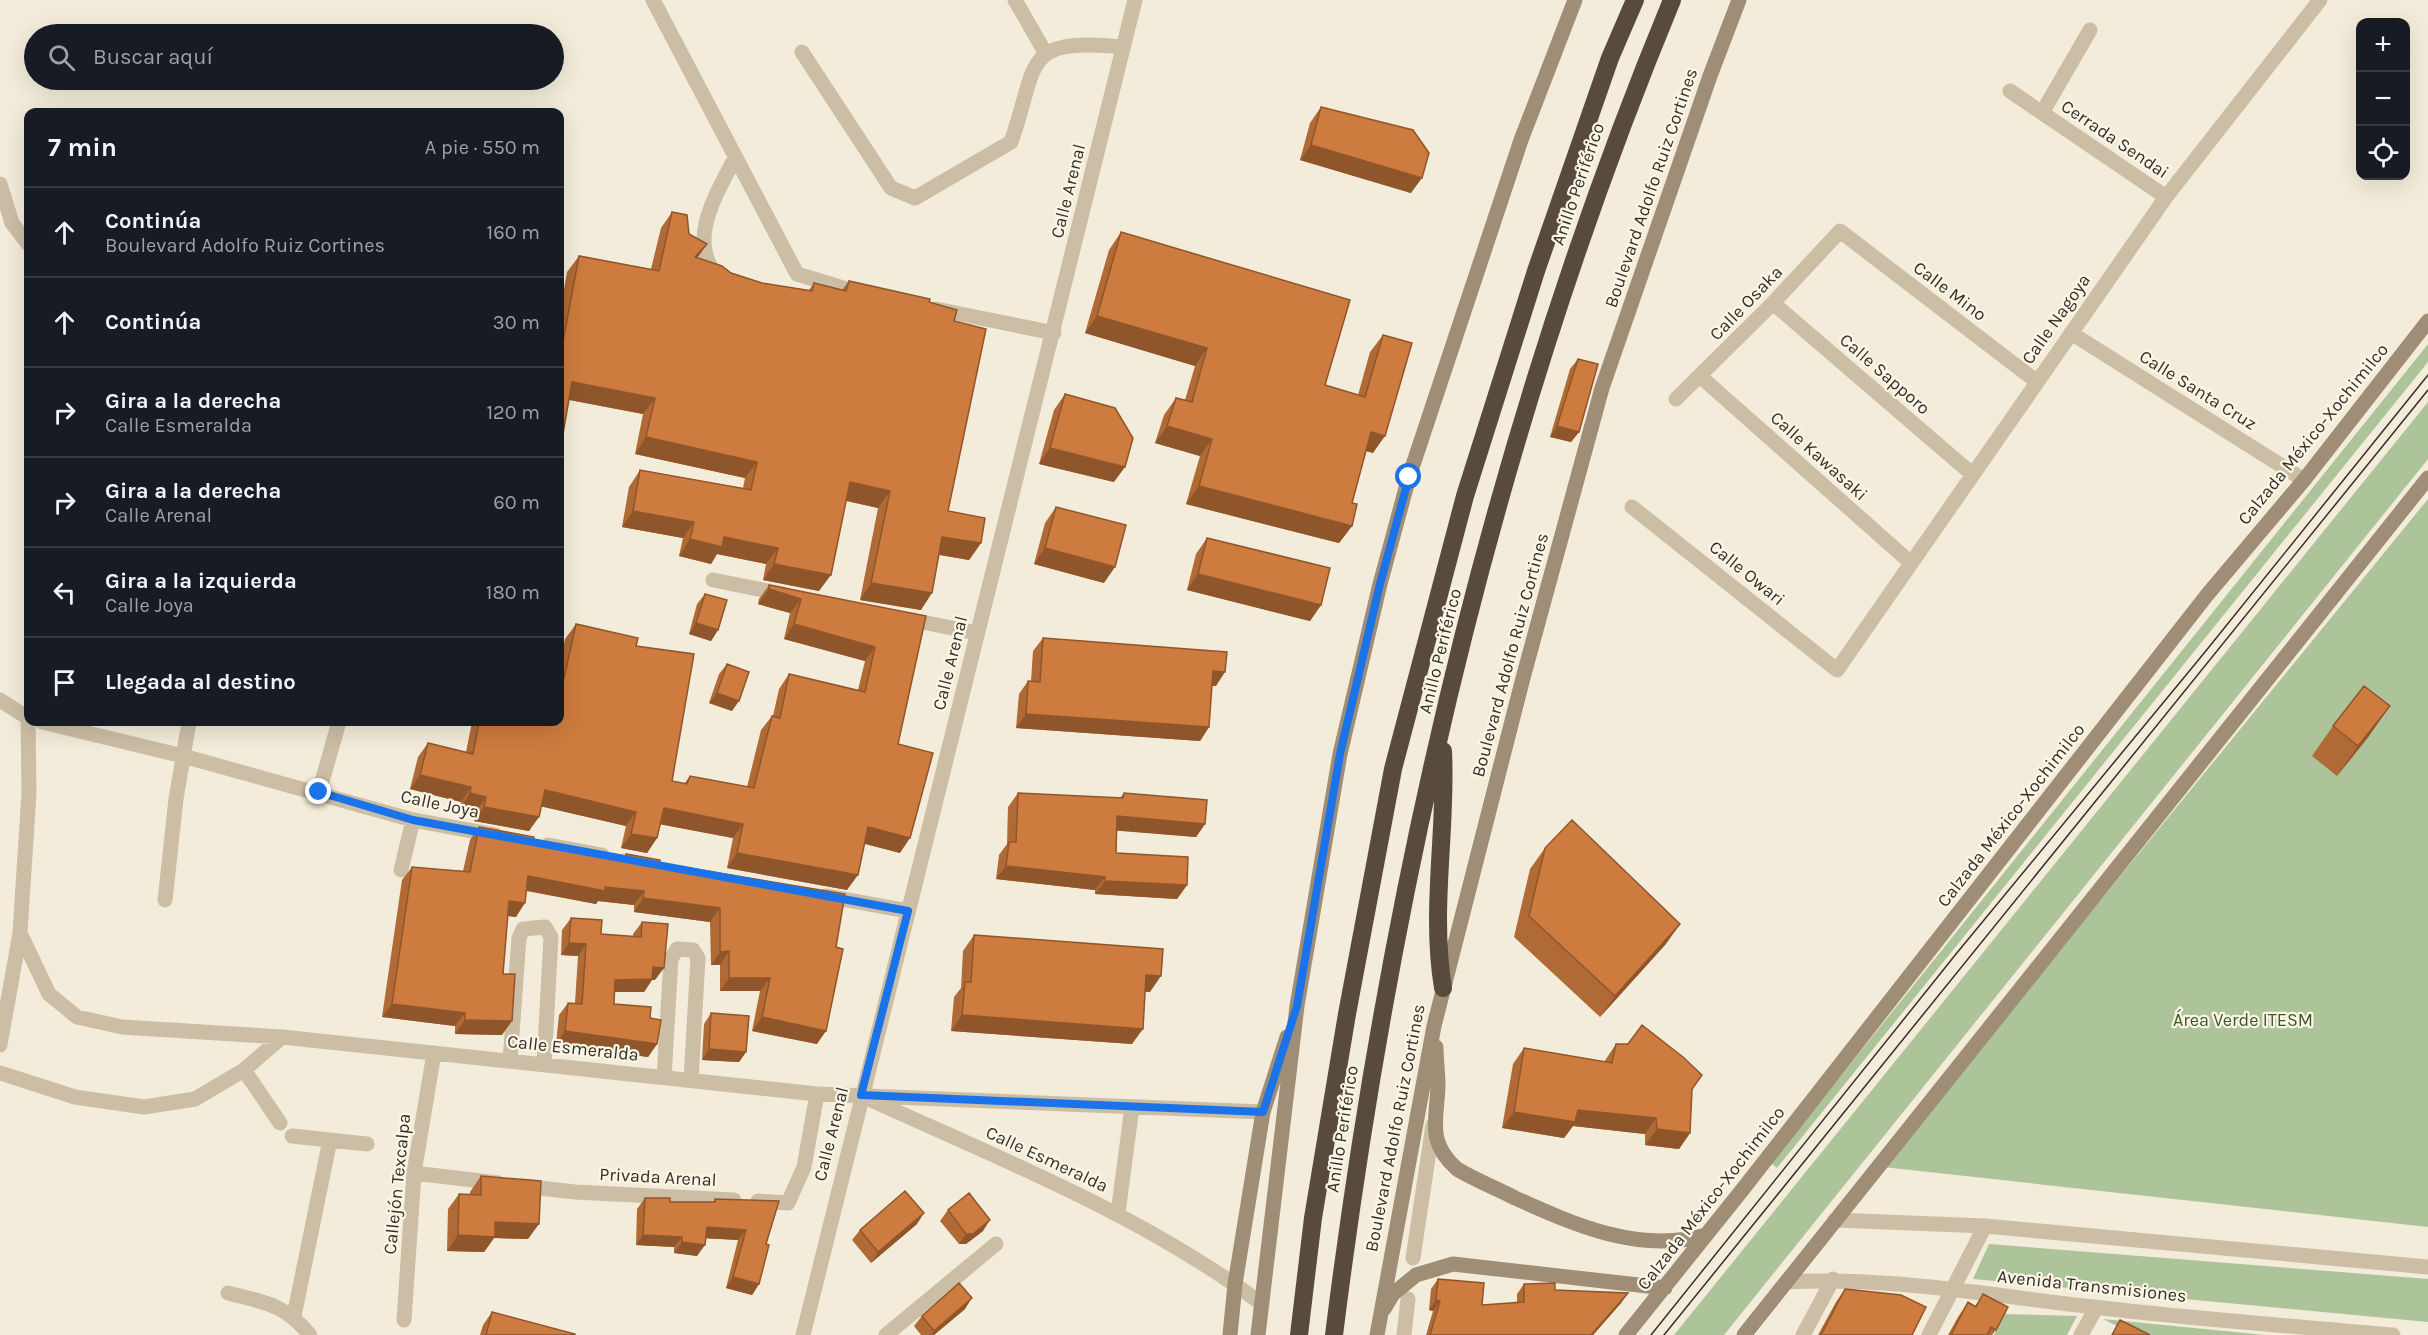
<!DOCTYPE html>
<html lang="es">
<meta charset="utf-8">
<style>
body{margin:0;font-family:Karla,sans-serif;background:#20242c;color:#f1f3f6}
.controls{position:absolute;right:18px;top:18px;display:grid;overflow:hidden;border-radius:12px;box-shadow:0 6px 24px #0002}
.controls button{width:54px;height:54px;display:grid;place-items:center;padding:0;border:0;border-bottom:2px solid #363941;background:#171b24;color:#f1f3f6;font:30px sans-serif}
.stop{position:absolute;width:18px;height:18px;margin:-14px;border:4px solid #1a73e8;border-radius:50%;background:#fff}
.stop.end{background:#1a73e8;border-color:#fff;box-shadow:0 2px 6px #0008}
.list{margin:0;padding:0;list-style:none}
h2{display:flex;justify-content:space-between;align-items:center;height:78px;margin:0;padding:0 24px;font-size:26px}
h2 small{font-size:20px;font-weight:400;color:#9ea1a6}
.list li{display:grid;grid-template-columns:39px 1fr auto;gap:18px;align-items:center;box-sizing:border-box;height:90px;padding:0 24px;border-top:2px solid #363941}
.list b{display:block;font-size:22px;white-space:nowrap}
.list p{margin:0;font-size:20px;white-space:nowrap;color:#9ea1a6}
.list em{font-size:20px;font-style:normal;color:#9ea1a6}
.icon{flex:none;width:33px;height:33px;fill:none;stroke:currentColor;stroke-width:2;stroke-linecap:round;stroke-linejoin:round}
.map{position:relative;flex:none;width:2428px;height:1335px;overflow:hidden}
.search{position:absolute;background:#171b24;box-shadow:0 6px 24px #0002;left:24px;top:24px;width:540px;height:66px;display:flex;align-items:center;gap:15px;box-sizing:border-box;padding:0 21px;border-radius:33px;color:#9ea1a6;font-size:22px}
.panel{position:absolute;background:#171b24;box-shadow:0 6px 24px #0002;left:24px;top:108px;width:540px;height:618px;border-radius:12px}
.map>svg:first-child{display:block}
.green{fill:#adc399}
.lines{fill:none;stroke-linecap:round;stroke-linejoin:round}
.minor{stroke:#ccbea5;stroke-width:15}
.tertiary{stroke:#ccbea5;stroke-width:15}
.secondary{stroke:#9f8d76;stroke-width:15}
.motorway{stroke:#584b3d;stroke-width:18}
.tram{stroke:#372f27;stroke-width:1.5}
.wall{fill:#b06a35}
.shaded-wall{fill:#90562b}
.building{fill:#cd7b3e;stroke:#90562b;stroke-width:1.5}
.route{stroke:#1a73e8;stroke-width:8}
.labels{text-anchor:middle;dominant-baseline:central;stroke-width:4.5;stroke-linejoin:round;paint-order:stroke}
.street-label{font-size:18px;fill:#372f27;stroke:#faf5e6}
.park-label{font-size:18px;fill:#3d5729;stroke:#faf5e6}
</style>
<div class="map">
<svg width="2428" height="1335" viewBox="0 0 2428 1335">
<rect width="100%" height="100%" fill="#f3ecda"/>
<path class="green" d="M2428,344V362L1777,1168L1771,1163Z
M2428,402V459L1724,1335H1674Z
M2428,499V1227L1883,1167Z
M1989,1244L2428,1279V1322L1973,1279Z
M2003,1314L2077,1316L2067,1335H1994Z
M2103,1319L2265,1335H2135Z"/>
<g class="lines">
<path class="minor" d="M653,0L797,274L863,294
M1015,0L1046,54
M802,52L891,188L915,198L1011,142C1039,63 1020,37 1123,47
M2010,91L2166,197
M2042,113L2090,30
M0,184L12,223L28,244
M718,276C685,242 718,191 735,158
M1773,303L1972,474
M936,309L1054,333
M2071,333L2304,480
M1701,377L1911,563
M1676,399L1773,303L1840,231L2036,381
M1632,507L1837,670L2166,197L2320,0
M713,580L783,594
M907,619L977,633
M0,700L28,718
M42,722L183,756L413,820L495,835
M319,792L339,722
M548,845L602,855
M401,870L413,820
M826,896L908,911
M165,900L176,799L189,722
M20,933L49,994L77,1017L122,1027L282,1037L817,1094L1263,1112
M0,1045L20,933L29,793L28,718
M510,1061L519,938L523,929L545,927L551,937L544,1065
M244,1070L280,1123
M0,1073L75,1097L144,1107L195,1099L244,1070L282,1037
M664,1078L671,959L677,949L693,950L698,958L691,1080
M869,1099C1003,1160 1142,1215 1262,1304
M292,1136L367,1144
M414,1173L498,1183
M522,1186L575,1192L734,1200
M758,1201L788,1203L804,1167L817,1094
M1118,1213L1132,1107
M1413,1258L1433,1125
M228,1293C266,1303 283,1303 310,1335
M294,1316L330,1140
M404,1320L414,1173L434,1053
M886,1335L996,1244
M1404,1335L1408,1299
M1803,1335L1833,1279
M1929,1335L1985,1226
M2081,1335L2096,1308"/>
<path class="tertiary" d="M1835,1220L1985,1226L2428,1267
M1786,1282C1889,1276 1992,1296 2094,1307C2193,1319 2294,1326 2393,1335
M803,1335L1135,0"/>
<path class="secondary" d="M1436,1047C1436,1060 1438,1073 1438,1085C1437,1121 1426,1141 1457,1169C1475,1180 1496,1188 1515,1198C1575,1225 1640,1254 1706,1235
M1384,1309L1393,1294L1416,1275L1453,1264L1665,1288
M1230,1335L1235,1284L1263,1112L1287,1037
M1258,1335L1297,1006L1340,754L1380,584L1409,477L1521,140L1575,0
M1377,1335L1434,1026L1523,678L1602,388L1710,76L1739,0
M1626,1335L1743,1189L2207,595L2304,480L2428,321
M1744,1335L2428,478"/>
<path class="motorway" d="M1443,988C1430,909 1447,830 1443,751
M1299,1335L1313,1218L1347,1014L1393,769L1465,496L1536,271L1610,58L1635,0
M1334,1335C1391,880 1496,425 1672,0"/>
<path class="tram" d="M1651,1335L1956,954L2205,652L2428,375
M1664,1335L2428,390"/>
</g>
<path class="wall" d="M1321,107L1411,193L1300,160L1310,123Z
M672,212L689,234L707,244L697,258L731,273L762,283L809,290L814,283L842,290L849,281L929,302L954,321L948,511L981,543L969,560L939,555L921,610L860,600L878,508L846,501L819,591L763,580L766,564L717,554L711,564L679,556L683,538L622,527L629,487L640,470L743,488L745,478L635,454L643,414L569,400L560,451V312L567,272L579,256L651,269L661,228Z
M1121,232L1325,385L1358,395L1370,352L1383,335L1373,453L1366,451L1352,503V526L1339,543L1186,504L1200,456L1155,443L1164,415L1176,398L1185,400L1195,366L1085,333L1109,250Z
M1578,359L1579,432L1571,442L1550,437L1570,369Z
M1065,394L1114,482L1039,464L1054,410Z
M1056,507L1104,583L1034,564L1045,523Z
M1207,538L1321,605L1310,621L1187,590L1196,554Z
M769,585L926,616L898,744L900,853L864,843L847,890L727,868L733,838L660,824L657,838L647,853L621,848L626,826L541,806L529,831L474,821L476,811L460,808L461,802L410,789L418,757L428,743L466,752L472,722H560V666L565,639L576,624L636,646L672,781L684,784L690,776L747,787L761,730L772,716H773L779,689L789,674L858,690L865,661L784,639L790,613L758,604L759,599Z
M705,594L718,630L711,641L689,634L697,604Z
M1043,638L1216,686H1212L1209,727L1200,741L1016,728L1019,694L1028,681H1031L1033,651Z
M727,664L732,711L709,703L719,674Z
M2333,726L2369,736L2337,776L2312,756Z
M1018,793L1120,798L1124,793L1205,824L1196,837L1117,830L1116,853L1187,885L1177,899L1095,894V890L996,879L999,855L1007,844L1008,807Z
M479,827L567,850L625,856L626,854L659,863L845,894L817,1044L752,1031L760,991H720V965H711L710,922L634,912V905L598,901L596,904L526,891L516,917L508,916L503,974L502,1035L455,1034V1026L382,1017L402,880L412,867L463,871L470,840Z
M1545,848L1680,924L1665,945L1600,1017L1514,937L1530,869Z
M571,918L601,934L633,937V934L642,922L655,980H652L644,992H615L614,1004L650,1018L657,1044L648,1057L556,1044L559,1015L568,1003H575L578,956L561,955L562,930Z
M974,935L1150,992H1145L1132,1044L951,1031L954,997L961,988L963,951Z
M711,1013L746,1052L739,1062L702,1060L704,1024Z
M1616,1044L1702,1075L1692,1090L1690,1133L1679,1149L1645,1145V1134L1573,1126L1564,1138L1502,1128L1513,1064L1524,1048L1604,1062Z
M481,1176L528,1239L494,1238L484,1252L447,1251L448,1209L459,1194H470V1192Z
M645,1198L670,1202H713L715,1199L766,1244L759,1284L752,1295L726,1288L738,1240L706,1238L697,1256L674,1253V1247L636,1245L637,1209Z
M948,1210L983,1231L966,1244H959L940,1221Z
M917,1224L871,1263L852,1240L860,1230Z
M1438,1279L1482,1305L1517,1303V1294L1524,1284L1555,1290L1628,1293L1621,1303L1593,1335H1426L1433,1311L1429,1310L1431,1289Z
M1845,1289L1912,1335H1818L1836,1302Z
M1983,1294L1996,1330L1992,1335H1948L1958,1317L1968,1302L1975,1306Z
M965,1309L934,1335H921L914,1326L922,1316Z
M492,1312L575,1335H480L483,1325Z"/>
<path class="shaded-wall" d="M1311,145L1422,178L1411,193L1300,160Z
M707,244L695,261V257Z
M1097,316L1207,348L1195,366L1085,333Z
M572,382L655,398L643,414L560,398Z
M1167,426L1212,439L1200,456L1155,443Z
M1557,426L1579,432L1571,442L1550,437Z
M1371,432L1385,436L1373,453L1359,449Z
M646,437L757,462L745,478L635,454Z
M1050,448L1125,467L1114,482L1039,464Z
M850,482L890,491L878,508L839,499Z
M1199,486L1352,526L1339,543L1186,504Z
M633,511L694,522L683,538L622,527Z
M724,537L778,548L766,564L717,554L711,564L679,556L690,539Z
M942,537L981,543L969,560L930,553Z
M1045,548L1115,567L1104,583L1034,564Z
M774,564L831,575L819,591L763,580Z
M1198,574L1321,605L1310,621L1187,590Z
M871,583L932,593L921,610L860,600Z
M769,589L801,599L790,613L758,604Z
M696,623L718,630L711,641L689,634Z
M794,624L875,647L865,661L784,639Z
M1213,671L1225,672L1216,686L1204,685Z
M717,693L739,701L732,711L709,703Z
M2390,706L2369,736L2337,776L2358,746Z
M1026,714L1209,727L1200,741L1016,728Z
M420,775L471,787L461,802L410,789Z
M545,790L636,812L626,826L535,805Z
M470,793L486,797L476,811L460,808Z
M484,807L539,817L529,831L474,821Z
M664,808L743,824L733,838L653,823Z
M1117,816L1205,824L1196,837L1108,830Z
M868,827L910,838L900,853L857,842Z
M631,834L657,838L647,853L621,848Z
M737,853L858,875L847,890L727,868Z
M1006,866L1105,877L1095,890L996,879Z
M528,876L605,887L644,891L634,905L598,901L596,904L519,889Z
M1105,881L1187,885L1177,899L1095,894Z
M643,898L720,908L710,922L634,912Z
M509,901L525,903L516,917L499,915Z
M1680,924L1665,945L1600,1017L1615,996Z
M569,943L586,944L578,956L561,955Z
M729,951L720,965H711L720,952Z
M653,967L664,968L655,980H652L644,992H606L615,980Z
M1146,975L1161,976L1150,992L1135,991Z
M729,978H770L760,991H720Z
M392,1004L465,1013L455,1026L382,1017Z
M962,1015L1143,1029L1132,1044L951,1031Z
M762,1017L826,1031L817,1044L752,1031Z
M465,1020L512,1021L502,1035L455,1034Z
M565,1031L657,1044L648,1057L556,1044Z
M709,1049L746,1052L739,1062L702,1060Z
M1578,1110L1656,1118L1645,1134L1573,1126L1564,1138L1502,1128L1514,1112Z
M1657,1129L1690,1133L1679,1149L1645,1145Z
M924,1213L917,1224L871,1263L878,1252Z
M990,1220L983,1231L966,1244H959L966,1234Z
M495,1222L539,1224L528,1239L494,1238L484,1252L447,1251L458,1235Z
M707,1227L746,1230L738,1240L699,1238Z
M643,1235L682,1237L674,1247L636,1245Z
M682,1242L705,1245L697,1256L674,1253Z
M733,1277L759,1284L752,1295L726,1288Z
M1628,1293L1621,1303L1593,1335H1591Z
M972,1298L965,1309L934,1335H931L934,1331Z
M1436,1300L1440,1301L1433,1311L1429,1310Z"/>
<path class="building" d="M1321,107L1413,130L1429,153L1422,178L1311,145Z
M672,212L687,215L689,234L707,244L695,257L722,266L731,273L762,283L812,291L814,283L846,291L849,281L930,299L929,302L957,310L954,321L986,329L948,511L985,518L981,543L942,537L932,593L871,583L890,491L850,482L831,575L774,564L778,548L724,537L722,547L690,539L694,522L633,511L640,470L751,490L757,462L646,437L655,398L572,382L560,451V351L561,352L579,256L659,271Z
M1121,232L1350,300L1325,385L1365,397L1383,335L1412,343L1385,436L1371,432L1352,503L1357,504L1352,526L1199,486L1212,439L1167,426L1176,398L1192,402L1207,348L1097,316Z
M1578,359L1598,364L1579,432L1557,426Z
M1065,394L1115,408L1133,438L1125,467L1050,448Z
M1056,507L1126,525L1115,567L1045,548Z
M1207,538L1330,568L1321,605L1198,574Z
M769,585L926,616L898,744L933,753L910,838L868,827L858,875L737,853L743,824L664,808L657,838L631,834L636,812L545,790L539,817L484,807L486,797L470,793L471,787L420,775L428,743L473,754L479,722H560V677L564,678L576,624L638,638L636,646L694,654L672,781L687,784L690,776L754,788L772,716L780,718L789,674L865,692L875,647L794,624L801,599L769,589Z
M705,594L727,600L718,630L696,623Z
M1043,638L1227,652L1225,672L1213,671L1209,727L1026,714L1028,681L1040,682Z
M727,664L749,672L739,701L717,693Z
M2364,686L2390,706L2358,746L2333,726Z
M1018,793L1123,798L1124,793L1207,800L1205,824L1117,816L1116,853L1188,857L1187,885L1105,881V877L1006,866L1009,842H1016Z
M1572,820L1680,924L1615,996L1529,916L1545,848Z
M479,827L534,837L533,841L567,847V850L626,856V854L660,860L659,863L845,894L836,947L843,949L826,1031L762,1017L770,978H729V951L720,952V908L643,898L644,891L605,887V891L528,876L525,903L509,901L503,974H515L512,1021L465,1020V1013L392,1004L412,867L470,872Z
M571,918L602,920L601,934L641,937L642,922L668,924L664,968L653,967L652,979L615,980L614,1004L651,1007L650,1018L661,1020L657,1044L565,1031L568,1003L582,1004L586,944L569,943Z
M974,935L1163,949L1161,976L1146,975L1143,1029L962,1015L965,982H971Z
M711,1013L749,1016L746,1052L709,1049Z
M1642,1025L1683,1057L1702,1075L1692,1089L1690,1133L1657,1129L1656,1118L1578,1110L1575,1122L1514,1112L1524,1048L1612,1063L1616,1044H1628Z
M481,1176L541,1181L539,1224L495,1222V1237L458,1235L459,1194L481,1195Z
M905,1191L924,1213L878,1252L860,1230Z
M969,1193L990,1220L973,1234H966L948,1210Z
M645,1198H670V1202H715V1199L779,1201L766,1244L769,1245L759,1284L733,1277L746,1230L707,1227L705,1245L682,1242V1237L643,1235Z
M1438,1279L1484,1283L1482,1305L1524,1302V1284L1555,1283V1290L1628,1293L1591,1335H1430L1440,1301L1436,1300Z
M959,1283L972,1298L934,1331L922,1316Z
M1845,1289L1901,1295L1926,1307L1912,1335H1821Z
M1983,1294L2008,1307L1996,1330L1991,1327L1987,1335H1951L1968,1302L1976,1307Z
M492,1312L575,1334V1335H486Z
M2120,1320L2150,1335H2112Z"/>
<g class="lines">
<path class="route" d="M319,792L413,820L908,911L861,1095L1263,1112L1297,1006L1340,754L1380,584L1409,477"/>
</g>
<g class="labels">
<g class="street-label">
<text transform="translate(2115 139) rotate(34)">Cerrada Sendai</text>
<text transform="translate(1578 184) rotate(-71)">Anillo Periférico</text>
<text transform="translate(1651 188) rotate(-71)">Boulevard Adolfo Ruiz Cortines</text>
<text transform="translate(1068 191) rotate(-76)">Calle Arenal</text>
<text transform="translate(1950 291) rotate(37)">Calle Mino</text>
<text transform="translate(1746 303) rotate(-46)">Calle Osaka</text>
<text transform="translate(2056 319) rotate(-55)">Calle Nagoya</text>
<text transform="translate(1885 374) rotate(41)">Calle Sapporo</text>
<text transform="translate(2198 390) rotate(32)">Calle Santa Cruz</text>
<text transform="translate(2313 434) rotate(-51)">Calzada México-Xochimilco</text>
<text transform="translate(1819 456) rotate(42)">Calle Kawasaki</text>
<text transform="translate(1747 573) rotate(39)">Calle Owari</text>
<text transform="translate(1440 651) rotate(-76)">Anillo Periférico</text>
<text transform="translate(1510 655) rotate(-75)">Boulevard Adolfo Ruiz Cortines</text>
<text transform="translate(950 663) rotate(-76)">Calle Arenal</text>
<text transform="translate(440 804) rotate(12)">Calle Joya</text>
<text transform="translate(2011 815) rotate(-52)">Calzada México-Xochimilco</text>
<text transform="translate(573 1048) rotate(6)">Calle Esmeralda</text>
<text transform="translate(1395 1128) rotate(-79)">Boulevard Adolfo Ruiz Cortines</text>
<text transform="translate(1342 1129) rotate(-81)">Anillo Periférico</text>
<text transform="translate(831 1134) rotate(-76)">Calle Arenal</text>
<text transform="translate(1047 1159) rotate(25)">Calle Esmeralda</text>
<text transform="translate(658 1177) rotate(3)">Privada Arenal</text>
<text transform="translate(397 1184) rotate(-84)">Callejón Texcalpa</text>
<text transform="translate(1711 1198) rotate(-52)">Calzada México-Xochimilco</text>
<text transform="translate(2092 1286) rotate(6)">Avenida Transmisiones</text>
</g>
<g class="park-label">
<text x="2243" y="1020">Área Verde ITESM</text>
</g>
</g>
</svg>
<div class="controls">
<button>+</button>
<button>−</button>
<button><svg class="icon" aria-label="locate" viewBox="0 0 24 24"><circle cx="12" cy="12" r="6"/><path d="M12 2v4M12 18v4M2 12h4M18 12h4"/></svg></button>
</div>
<div class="stop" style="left:1409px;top:477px"></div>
<div class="stop end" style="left:319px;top:792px"></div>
<div class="search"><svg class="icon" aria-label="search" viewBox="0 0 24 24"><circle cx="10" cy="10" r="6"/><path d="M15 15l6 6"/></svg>Buscar aquí</div>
<section class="panel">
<h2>7 min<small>A pie · 550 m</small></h2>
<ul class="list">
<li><svg class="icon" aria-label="ahead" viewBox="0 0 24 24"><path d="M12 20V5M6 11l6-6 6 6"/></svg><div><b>Continúa</b><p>Boulevard Adolfo Ruiz Cortines</p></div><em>160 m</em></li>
<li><svg class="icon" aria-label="ahead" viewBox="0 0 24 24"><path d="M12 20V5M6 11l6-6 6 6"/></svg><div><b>Continúa</b></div><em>30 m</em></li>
<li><svg class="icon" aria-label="right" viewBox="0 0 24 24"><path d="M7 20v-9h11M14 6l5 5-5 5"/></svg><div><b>Gira a la derecha</b><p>Calle Esmeralda</p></div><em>120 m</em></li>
<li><svg class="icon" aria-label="right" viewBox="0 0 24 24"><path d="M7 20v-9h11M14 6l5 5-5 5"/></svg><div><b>Gira a la derecha</b><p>Calle Arenal</p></div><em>60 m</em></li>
<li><svg class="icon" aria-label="left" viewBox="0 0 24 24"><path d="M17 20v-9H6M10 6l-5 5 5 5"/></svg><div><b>Gira a la izquierda</b><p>Calle Joya</p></div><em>180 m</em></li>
<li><svg class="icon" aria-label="arrive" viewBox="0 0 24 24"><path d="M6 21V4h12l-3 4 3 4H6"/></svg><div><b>Llegada al destino</b></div></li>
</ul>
</section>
</div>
